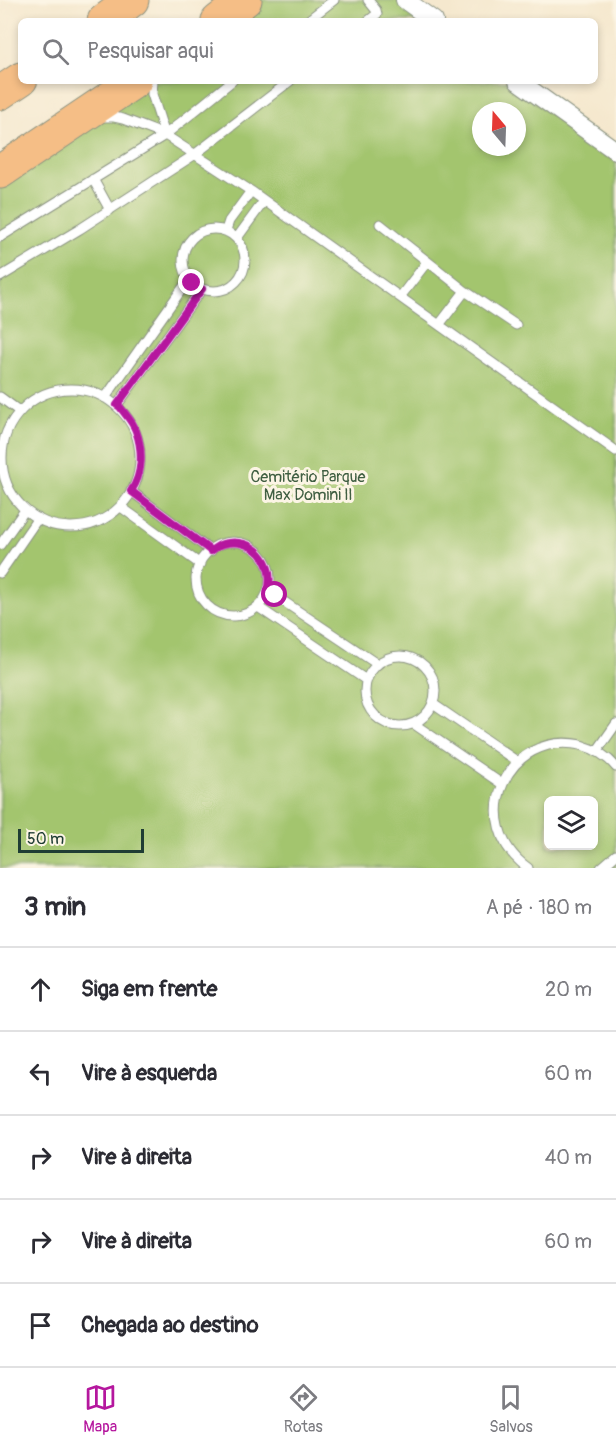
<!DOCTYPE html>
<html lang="pt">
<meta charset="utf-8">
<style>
body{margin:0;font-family:Pangolin,sans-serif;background:#f2f2f3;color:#2b2b33}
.controls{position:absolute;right:18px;bottom:18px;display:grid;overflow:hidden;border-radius:9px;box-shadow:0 3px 9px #0003}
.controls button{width:54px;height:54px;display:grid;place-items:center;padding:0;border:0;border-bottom:2px solid #e1e1e2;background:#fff;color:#2b2b33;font:30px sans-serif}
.compass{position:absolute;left:472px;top:102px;width:54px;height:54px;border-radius:50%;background:#fff;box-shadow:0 3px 9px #0003;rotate:341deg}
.scale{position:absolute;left:18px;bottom:15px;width:126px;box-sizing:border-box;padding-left:6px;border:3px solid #1f3d34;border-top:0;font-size:16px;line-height:21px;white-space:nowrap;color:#1f3d34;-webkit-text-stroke:4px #fcf5e5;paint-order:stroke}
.stop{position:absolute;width:18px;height:18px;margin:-14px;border:4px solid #b5179e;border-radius:50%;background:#fff}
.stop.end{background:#b5179e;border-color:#fff;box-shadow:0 2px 6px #0008}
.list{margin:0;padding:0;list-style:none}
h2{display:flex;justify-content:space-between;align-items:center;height:78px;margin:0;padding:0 24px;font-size:26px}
h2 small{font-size:20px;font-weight:400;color:#7c7c81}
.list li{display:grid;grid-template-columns:39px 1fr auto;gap:18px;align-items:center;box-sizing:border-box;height:84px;padding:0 24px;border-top:2px solid #e1e1e2}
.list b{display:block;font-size:22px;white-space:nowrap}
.list em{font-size:20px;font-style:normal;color:#7c7c81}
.icon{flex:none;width:33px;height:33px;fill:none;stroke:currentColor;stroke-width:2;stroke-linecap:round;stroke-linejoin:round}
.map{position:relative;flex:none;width:616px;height:868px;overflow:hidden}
.search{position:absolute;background:#fff;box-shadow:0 3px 9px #0003;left:18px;right:18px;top:18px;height:66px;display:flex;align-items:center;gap:15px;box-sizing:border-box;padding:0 21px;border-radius:9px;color:#7c7c81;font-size:22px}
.sheet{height:498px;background:#fff}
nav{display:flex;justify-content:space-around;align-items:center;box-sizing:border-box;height:84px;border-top:2px solid #e1e1e2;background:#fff;font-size:16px;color:#7c7c81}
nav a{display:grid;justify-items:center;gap:3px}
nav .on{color:#b5179e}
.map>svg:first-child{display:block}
.green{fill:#a3c56e;stroke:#618151;stroke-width:1.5;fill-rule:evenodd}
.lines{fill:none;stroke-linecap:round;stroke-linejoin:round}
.lane-casing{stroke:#8a9281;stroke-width:11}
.street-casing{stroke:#8a9281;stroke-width:20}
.highway-casing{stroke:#8a9281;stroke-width:35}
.lane{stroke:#fff;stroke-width:9}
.street{stroke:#fff;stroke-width:18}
.highway{stroke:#f5be86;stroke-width:33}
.route{stroke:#b5179e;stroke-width:8}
.labels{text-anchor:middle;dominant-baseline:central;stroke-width:6;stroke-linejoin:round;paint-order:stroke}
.park-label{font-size:16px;fill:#405f42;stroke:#fcf5e5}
</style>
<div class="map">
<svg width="616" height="868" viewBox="0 0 616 868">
<rect width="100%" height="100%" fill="#fcf5e5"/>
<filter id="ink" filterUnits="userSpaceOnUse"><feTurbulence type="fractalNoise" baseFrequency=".0167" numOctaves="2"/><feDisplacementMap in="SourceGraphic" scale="12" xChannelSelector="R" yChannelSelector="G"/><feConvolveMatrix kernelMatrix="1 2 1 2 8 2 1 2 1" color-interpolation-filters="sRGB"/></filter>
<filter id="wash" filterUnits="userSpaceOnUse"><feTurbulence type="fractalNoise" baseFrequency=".008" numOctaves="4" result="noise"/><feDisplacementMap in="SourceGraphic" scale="24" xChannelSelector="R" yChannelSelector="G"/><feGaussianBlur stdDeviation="1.35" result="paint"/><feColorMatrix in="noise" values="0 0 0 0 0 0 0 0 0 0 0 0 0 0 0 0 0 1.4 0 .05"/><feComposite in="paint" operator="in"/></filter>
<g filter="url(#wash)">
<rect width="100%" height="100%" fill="#f5e8ce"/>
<path class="green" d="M246,0H398L427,21H218Z
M135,81H507L616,162V868H0V172ZM481,111H517V147H481ZM548,800H594V846H548Z"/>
</g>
<g filter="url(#ink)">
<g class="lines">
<defs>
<path id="lane" d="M307,21L334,0
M368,21L377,14L376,10L368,0
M153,81L152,94L165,135L251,191L616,451
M100,117H114L123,119L165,135
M93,179L110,210
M380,224L465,291L516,325
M183 260a31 31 0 1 1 62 0a31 31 0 1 1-62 0Z
M226,230L229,221L251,191
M0,237L165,135L232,81
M237,238L264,201
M0,277L80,229L194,155L290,81
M400,297L427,262
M439,325L465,291
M2 458a69 69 0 1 1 138 0a69 69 0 1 1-138 0Z
M0,397L19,411
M105,398L189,279
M117,405L202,289
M131,491L211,551
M121,507L200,564
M196 579a37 37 0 1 1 74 0a37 37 0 1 1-74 0Z
M0,545L25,510
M0,573L38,518
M268,591L377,664
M258,607L366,680
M365 691a35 35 0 1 1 70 0a35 35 0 1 1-70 0Z
M433,704L518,762
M414,724L502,784
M597,751L616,724
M528,868C465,823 507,729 581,745C595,749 607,756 616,767
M601,868L616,855"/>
<path id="street" d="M405,0L434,21
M518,81L616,151"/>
<path id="highway" d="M104,21L132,0
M218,21L245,0
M0,93L21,79
M0,172L135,81"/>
</defs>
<use href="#lane" class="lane-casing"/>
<use href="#street" class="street-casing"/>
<use href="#highway" class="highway-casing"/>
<use href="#lane" class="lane"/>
<use href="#street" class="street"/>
<use href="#highway" class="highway"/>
</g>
</g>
<g class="lines" filter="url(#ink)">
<path class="route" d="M192,283L202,289L117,405L120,407C125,414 133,422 136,431C143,450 143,474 131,491L211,551C215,548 219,545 223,544C253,536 276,562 268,591L275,595"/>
</g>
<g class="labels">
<g class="park-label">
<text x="308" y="477">Cemitério Parque<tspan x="308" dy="18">Max Domini ll</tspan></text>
</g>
</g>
</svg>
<div class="controls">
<button><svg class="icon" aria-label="layers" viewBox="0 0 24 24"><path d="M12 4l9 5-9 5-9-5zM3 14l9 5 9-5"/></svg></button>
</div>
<svg class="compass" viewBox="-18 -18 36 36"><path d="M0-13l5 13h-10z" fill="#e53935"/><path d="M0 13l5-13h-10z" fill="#7c7c81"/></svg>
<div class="scale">50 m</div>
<div class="stop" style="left:275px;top:595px"></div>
<div class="stop end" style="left:192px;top:283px"></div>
<div class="search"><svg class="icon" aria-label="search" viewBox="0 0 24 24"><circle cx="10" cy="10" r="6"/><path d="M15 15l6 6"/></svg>Pesquisar aqui</div>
</div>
<section class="sheet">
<h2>3 min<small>A pé · 180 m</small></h2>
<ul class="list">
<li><svg class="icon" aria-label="ahead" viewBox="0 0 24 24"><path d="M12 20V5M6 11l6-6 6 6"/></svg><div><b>Siga em frente</b></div><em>20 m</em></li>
<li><svg class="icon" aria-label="left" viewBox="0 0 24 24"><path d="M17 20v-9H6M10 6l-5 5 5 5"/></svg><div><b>Vire à esquerda</b></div><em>60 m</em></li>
<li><svg class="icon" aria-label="right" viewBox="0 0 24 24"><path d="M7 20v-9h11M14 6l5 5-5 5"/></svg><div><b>Vire à direita</b></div><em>40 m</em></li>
<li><svg class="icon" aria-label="right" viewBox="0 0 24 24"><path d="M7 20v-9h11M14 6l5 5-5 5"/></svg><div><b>Vire à direita</b></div><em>60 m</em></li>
<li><svg class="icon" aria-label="arrive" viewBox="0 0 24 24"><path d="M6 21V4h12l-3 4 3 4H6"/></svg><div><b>Chegada ao destino</b></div></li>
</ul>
</section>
<nav>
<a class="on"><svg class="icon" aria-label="map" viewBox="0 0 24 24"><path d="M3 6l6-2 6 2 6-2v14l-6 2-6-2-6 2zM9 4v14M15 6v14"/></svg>Mapa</a>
<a><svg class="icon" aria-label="directions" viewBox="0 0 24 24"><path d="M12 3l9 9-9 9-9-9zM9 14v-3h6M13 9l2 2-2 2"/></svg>Rotas</a>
<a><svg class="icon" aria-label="saved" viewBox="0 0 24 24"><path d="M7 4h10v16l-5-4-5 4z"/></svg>Salvos</a>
</nav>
